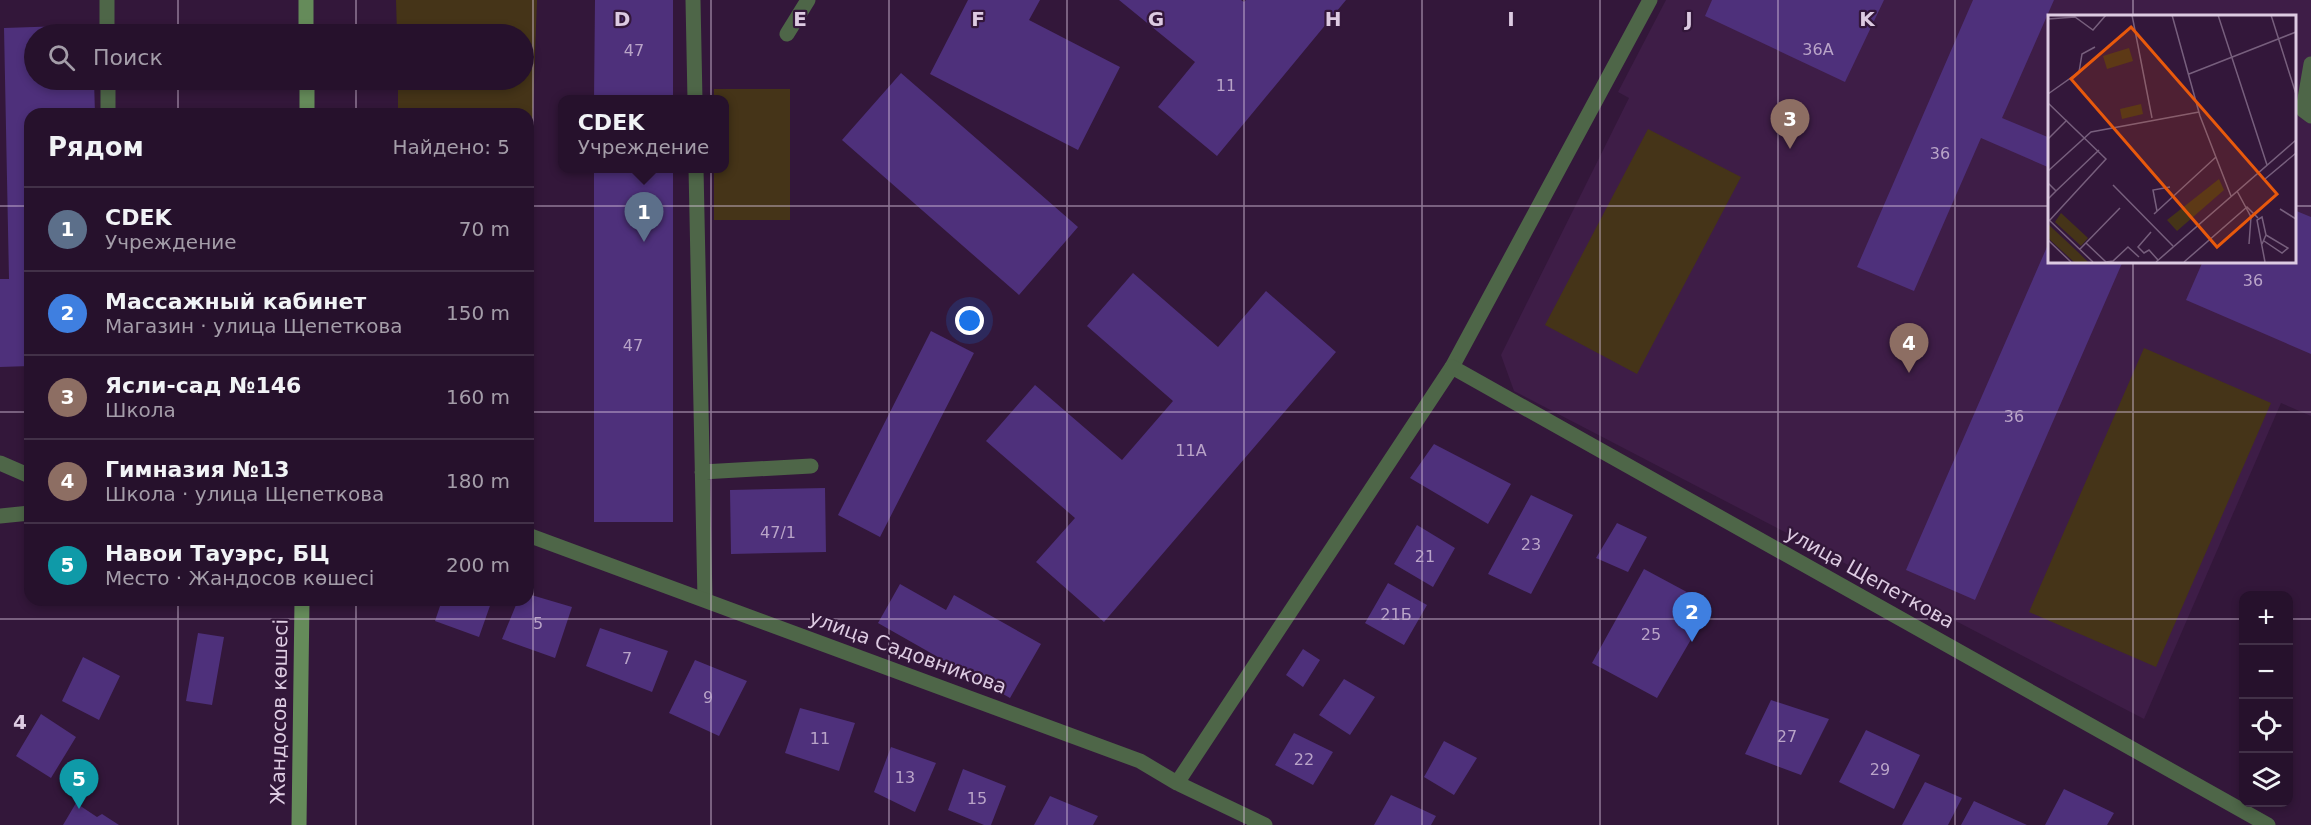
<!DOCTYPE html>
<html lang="ru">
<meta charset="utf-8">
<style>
body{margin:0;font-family:"DejaVu Sans",sans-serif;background:#321f38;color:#f1f3f6}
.controls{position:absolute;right:18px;bottom:18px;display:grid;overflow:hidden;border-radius:12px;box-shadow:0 3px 9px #0003}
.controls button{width:54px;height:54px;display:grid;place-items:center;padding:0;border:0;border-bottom:2px solid #423148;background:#26112c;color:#f1f3f6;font:30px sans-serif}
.you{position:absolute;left:970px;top:321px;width:21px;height:21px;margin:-15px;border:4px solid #fff;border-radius:50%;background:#1a73e8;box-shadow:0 0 0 9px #1a73e833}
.badge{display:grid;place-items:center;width:39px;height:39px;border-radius:50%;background:#d93025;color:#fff;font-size:20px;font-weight:700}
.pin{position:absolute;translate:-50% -50px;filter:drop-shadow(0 2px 3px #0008)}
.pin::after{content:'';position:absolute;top:32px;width:21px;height:18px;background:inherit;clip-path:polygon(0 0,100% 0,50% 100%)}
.popup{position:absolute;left:558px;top:95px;width:171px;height:78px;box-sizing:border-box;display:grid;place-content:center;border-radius:12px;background:#26112c;filter:drop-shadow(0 2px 4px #0005);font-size:20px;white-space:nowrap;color:#a49da9}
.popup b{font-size:22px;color:#f1f3f6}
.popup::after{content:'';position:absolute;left:50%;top:100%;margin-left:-12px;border:12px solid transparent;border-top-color:#26112c}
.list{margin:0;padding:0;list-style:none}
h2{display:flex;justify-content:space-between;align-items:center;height:78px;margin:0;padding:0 24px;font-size:26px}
h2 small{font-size:20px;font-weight:400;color:#a49da9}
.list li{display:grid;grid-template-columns:39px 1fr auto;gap:18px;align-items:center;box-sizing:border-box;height:84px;padding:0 24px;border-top:2px solid #423148}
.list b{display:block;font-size:22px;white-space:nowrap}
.list p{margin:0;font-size:20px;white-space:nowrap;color:#a49da9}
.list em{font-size:20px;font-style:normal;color:#a49da9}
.icon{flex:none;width:33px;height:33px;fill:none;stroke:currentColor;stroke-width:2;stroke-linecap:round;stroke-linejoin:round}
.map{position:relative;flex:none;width:2311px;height:825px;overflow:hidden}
.search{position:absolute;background:#26112c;box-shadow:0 3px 9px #0003;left:24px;top:24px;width:510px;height:66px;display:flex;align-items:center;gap:15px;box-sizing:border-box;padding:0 21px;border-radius:33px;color:#a49da9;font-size:22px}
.panel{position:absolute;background:#26112c;box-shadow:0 3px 9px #0003;left:24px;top:108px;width:510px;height:498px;border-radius:18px}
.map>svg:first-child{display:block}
.built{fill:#3e1d47;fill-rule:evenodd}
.green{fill:#453418}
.building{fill:#4e307b}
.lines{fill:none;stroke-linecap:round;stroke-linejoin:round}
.lane{stroke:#4e6648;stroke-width:15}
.street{stroke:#4e6648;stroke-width:15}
.secondary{stroke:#658b5a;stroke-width:15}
.grid{fill:none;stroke:#ddcbe2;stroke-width:1.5;stroke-opacity:0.55}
.labels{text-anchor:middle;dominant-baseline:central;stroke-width:4.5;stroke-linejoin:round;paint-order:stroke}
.number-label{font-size:16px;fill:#b9a4c8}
.street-label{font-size:20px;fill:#ddcbe2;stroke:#33173a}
.inset-road{fill:none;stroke:#775f7d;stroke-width:1.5}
.view{fill:#e8590c;fill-opacity:0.15;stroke:#e8590c;stroke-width:3}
.inset-edge{fill:none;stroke:#ddcbe2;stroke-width:3}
.grid-label{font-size:20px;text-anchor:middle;font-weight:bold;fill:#ddcbe2;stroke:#33173a;stroke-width:4.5;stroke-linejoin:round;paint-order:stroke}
</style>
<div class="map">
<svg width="2311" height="825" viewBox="0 0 2311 825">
<rect width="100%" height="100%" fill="#33173a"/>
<path class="built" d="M1666,0H2311V416L2281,403L2144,719L1514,391L1501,355L1629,98L1618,92ZM2050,16H2294V261H2050Z"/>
<path class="green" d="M396,0H537L528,242V114H398V80H524V34H397Z
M714,89H790V220H714V169L725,168V100L714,99Z
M1648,129L1741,177L1637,374L1545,325Z
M2144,348L2271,403L2156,667L2029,612Z"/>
<path class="building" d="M595,0H673V100H594Z
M968,0H1040L1029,20L1120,67L1078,150L930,74Z
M1119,0H1241L1244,2L1246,0H1346L1217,156L1158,107L1195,62Z
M1712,0H1884L1845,82L1705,16Z
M1973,0H2054L2002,118L2050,138V168L1981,138L1914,291L1857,267Z
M93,25V34H34V80H94L95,114H30V366L0,367V279H9L4,28Z
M901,73L1078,227L1019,295L842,140Z
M594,168H673V522H594Z
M2294,210L2311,217V354L2186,300L2203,261H2294Z
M2050,240V261H2123L1975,600L1906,570Z
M1133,273L1218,347L1266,291L1336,352L1104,622L1036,562L1075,518L986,441L1035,385L1122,460L1173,401L1087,326Z
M931,331L974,353L880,537L838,515Z
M1434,444L1511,484L1488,524L1410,478Z
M825,488L826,552L731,554L730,490Z
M1531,495L1573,515L1531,594L1488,574Z
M1617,523L1647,537L1628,572L1596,558Z
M1417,525L1455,548L1433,587L1394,564Z
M1644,569L1711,605L1657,698L1592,663Z
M1388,583L1427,605L1404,645L1365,623Z
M900,584L946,610L954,595L1041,644L1010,698L878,623Z
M528,594L572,607L555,658L502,639L518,600H528Z
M442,600H492L479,637L435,621Z
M600,628L668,651L652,692L586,666Z
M198,633L224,637L212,705L186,701Z
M1303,649L1320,660L1303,687L1286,675Z
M83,657L120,676L99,720L62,701Z
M695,660L747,681L719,736L669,713Z
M1344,679L1375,697L1350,735L1319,715Z
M1771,700L1829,719L1801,775L1745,754Z
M800,708L855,723L839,771L785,753Z
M41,714L76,737L51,778L16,756Z
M1866,730L1920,755L1894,809L1839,782Z
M1294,733L1333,752L1313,785L1275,765Z
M1444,741L1477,758L1454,795L1424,777Z
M891,747L936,763L915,812L874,792Z
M963,769L1006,786L991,825H984L948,810Z
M1925,782L1962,798L1948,825H1902Z
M2064,789L2114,813L2107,825H2045Z
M1391,795L1436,816L1431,825H1374Z
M1050,796L1098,816L1093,825H1034Z
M1974,801L2027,825H1961Z
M76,803L97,817L102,814L119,825H63Z"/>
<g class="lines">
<path class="lane" d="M107,0V34
M693,0L695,100
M787,34L808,0
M2311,64L2303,110L2311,116
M108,80V114
M696,168L705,599
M1452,367L1650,0
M0,463L30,476
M702,472L811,466
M0,516L30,513"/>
<path class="street" d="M528,535L1140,761L1177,783L1265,825
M1177,783L1452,367L2268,825"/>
<path class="secondary" d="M306,0V34
M307,80V114
M299,825L302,600"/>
</g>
<path class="grid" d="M178,0V34M356,0V34M533,0V825M711,0V825M889,0V825M1067,0V825M1244,0V825M1422,0V825M1600,0V825M1778,0V825M1955,0V825M2133,0V16M178,80V114M356,80V114M0,206H30M528,206H2050M2294,206H2311M2133,261V825M0,412H30M528,412H2311M178,600V825M356,600V825M0,619H2244M2288,619H2311"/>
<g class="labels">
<g class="number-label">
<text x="1818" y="49">36А</text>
<text x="634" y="50">47</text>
<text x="1226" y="85">11</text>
<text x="1940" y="153">36</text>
<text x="2253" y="280">36</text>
<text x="633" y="345">47</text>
<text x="2014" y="416">36</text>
<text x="1191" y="450">11А</text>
<text x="778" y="532">47/1</text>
<text x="1531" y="544">23</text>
<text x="1425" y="556">21</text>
<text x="1396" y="614">21Б</text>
<text x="538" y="623">5</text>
<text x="1651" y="634">25</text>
<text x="627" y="658">7</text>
<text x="708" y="697">9</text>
<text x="1787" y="736">27</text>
<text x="820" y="738">11</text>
<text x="1304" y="759">22</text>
<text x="1880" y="769">29</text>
<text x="905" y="777">13</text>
<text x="977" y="798">15</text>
</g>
<g class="street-label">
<text transform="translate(1870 577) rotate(29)">улица Щепеткова</text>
<text transform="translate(908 652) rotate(20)">улица Садовникова</text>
<text transform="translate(279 712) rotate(-89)">Жандосов көшесі</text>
</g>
</g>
<g transform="translate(2048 15)">
<rect width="248" height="248" fill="#33173a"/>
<path d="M81,33L85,46L59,54L55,41ZM93,89L95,99L74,104L72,94ZM171,164L176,175L129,216L119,205ZM13,198L40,223L33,231L7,207ZM0,209L31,238L40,247H26L0,223Z" fill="#453418"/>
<path class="inset-road" d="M84,0L104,103M124,0L152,101L183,181M170,0L219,150M223,0L248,79M0,4L27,2L45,15L58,0M141,59L248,17M0,79L31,57L34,39L47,32M0,88L58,144L1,206M0,124L19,105M0,156L43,117L151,97M217,164L248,138M0,168L8,176L0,184M65,170L125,231M8,176L51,135M189,176L203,202L201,229M232,194L248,204M109,196L105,175L122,172M106,199L168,142M0,204L45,247M103,217L90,232L96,238L101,235L110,245M0,225L23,247M216,226L234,238L240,233L218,220M38,228L58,247L65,246L80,232L91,242M214,229L218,220L214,202L209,205L217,247M32,234L72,193M108,247L248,125M136,247L199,192L210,203"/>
<path class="view" d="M83,12L229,179L169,232L23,64Z"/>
<rect width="248" height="248" class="inset-edge"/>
</g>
<g class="grid-label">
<text x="622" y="26">D</text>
<text x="800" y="26">E</text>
<text x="978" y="26">F</text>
<text x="1156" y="26">G</text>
<text x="1333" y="26">H</text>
<text x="1511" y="26">I</text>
<text x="1689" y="26">J</text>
<text x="1867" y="26">K</text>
<text x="20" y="729">4</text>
</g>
</svg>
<div class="controls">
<button>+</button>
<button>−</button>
<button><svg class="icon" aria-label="locate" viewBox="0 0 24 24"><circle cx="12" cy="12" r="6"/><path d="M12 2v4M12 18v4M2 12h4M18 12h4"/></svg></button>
<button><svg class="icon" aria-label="layers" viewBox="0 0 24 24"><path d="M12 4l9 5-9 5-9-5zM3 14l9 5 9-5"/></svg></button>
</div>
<div class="you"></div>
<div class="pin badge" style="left:644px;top:242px;background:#5c6f8a">1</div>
<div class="popup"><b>CDEK</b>Учреждение</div>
<div class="pin badge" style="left:1692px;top:642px;background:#3f7fe0">2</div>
<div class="pin badge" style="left:1790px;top:149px;background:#8d6e63">3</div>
<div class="pin badge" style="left:1909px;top:373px;background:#8d6e63">4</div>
<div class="pin badge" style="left:79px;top:809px;background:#0f9aa8">5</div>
<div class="search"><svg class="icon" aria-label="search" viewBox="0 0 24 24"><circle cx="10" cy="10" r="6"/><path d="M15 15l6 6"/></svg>Поиск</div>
<section class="panel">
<h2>Рядом<small>Найдено: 5</small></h2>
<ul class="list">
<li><span class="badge" style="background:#5c6f8a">1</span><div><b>CDEK</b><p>Учреждение</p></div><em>70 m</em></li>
<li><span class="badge" style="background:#3f7fe0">2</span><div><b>Массажный кабинет</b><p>Магазин · улица Щепеткова</p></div><em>150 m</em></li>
<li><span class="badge" style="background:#8d6e63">3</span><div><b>Ясли-сад №146</b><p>Школа</p></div><em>160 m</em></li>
<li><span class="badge" style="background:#8d6e63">4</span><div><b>Гимназия №13</b><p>Школа · улица Щепеткова</p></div><em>180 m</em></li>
<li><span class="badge" style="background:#0f9aa8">5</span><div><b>Навои Тауэрс, БЦ</b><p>Место · Жандосов көшесі</p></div><em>200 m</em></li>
</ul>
</section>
</div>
